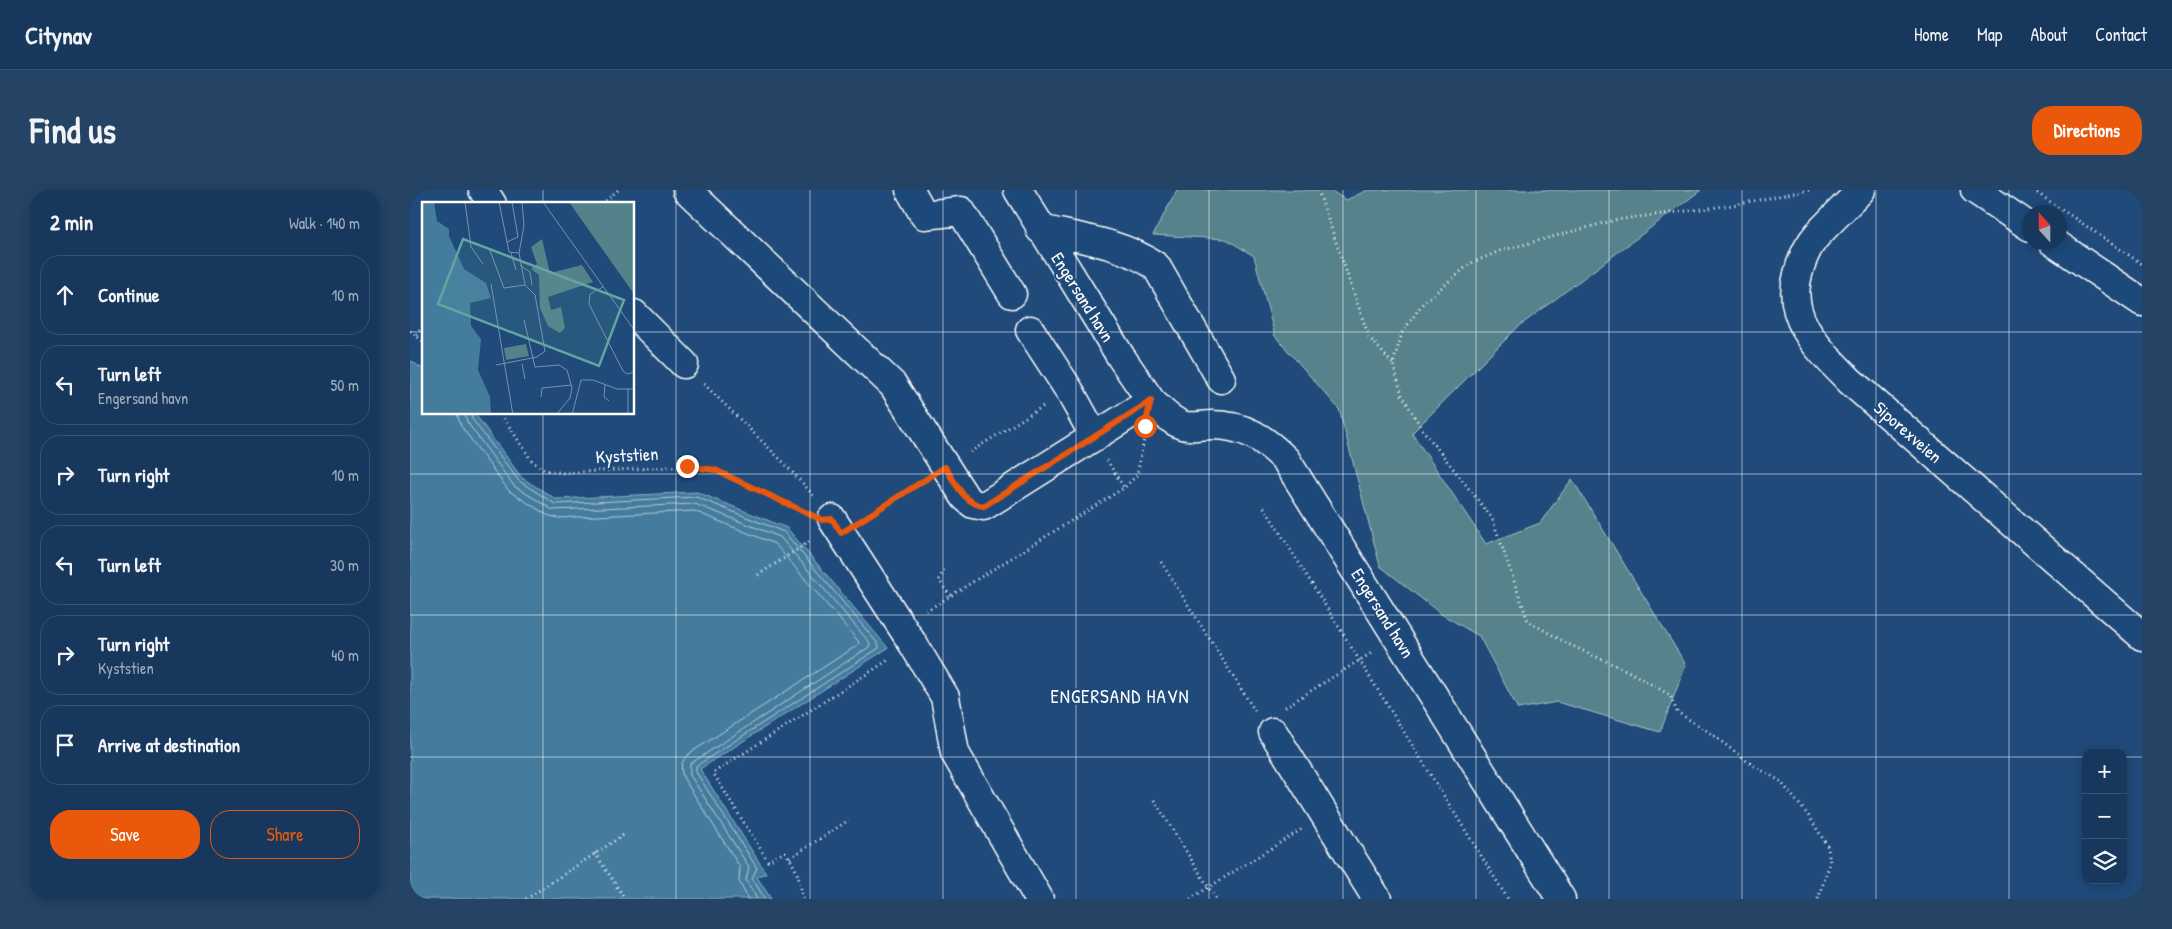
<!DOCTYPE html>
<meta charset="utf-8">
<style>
body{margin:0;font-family:"Patrick Hand",sans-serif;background:#244365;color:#f1f3f6}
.controls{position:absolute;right:15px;bottom:15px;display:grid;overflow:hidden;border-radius:10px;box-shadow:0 2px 12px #0003}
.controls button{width:45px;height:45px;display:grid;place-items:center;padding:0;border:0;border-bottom:1px solid #365272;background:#17385c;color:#f1f3f6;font:25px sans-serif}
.compass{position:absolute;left:1612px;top:15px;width:45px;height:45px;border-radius:50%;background:#17385c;box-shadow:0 2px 12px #0003;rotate:339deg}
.stop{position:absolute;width:15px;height:15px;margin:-11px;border:4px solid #ea580c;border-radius:50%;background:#fff}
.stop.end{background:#ea580c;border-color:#fff;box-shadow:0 1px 5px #0008}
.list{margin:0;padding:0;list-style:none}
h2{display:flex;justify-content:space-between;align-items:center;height:65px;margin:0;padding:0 20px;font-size:21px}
h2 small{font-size:16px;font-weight:400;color:#9eacbb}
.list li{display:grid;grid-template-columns:32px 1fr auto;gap:15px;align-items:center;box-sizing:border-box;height:80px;margin:0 10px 10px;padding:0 10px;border:1px solid #365272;border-radius:20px}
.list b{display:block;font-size:19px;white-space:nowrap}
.list p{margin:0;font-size:16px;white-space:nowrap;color:#9eacbb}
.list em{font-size:16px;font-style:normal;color:#9eacbb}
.actions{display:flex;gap:10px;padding:15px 20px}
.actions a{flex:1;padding:11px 0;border:1px solid #ea580c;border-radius:20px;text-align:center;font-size:18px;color:#ea580c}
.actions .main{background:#ea580c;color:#fff}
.icon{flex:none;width:28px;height:28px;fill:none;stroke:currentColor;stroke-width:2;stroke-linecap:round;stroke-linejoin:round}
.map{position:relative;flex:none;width:1732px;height:709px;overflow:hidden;border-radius:20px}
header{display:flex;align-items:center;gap:30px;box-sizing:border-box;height:70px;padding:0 25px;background:#17385c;border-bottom:1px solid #365272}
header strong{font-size:24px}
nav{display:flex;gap:28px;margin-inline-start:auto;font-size:18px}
.intro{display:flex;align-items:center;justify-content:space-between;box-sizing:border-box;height:120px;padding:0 30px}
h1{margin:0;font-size:35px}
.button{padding:12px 22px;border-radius:20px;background:#ea580c;color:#fff;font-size:18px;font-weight:700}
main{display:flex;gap:30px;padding:0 30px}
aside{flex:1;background:#17385c;border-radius:20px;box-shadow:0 2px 12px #0003}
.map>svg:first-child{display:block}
.green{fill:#54828b;stroke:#aac0c5}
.water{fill:#447c9e;stroke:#8fb0c5}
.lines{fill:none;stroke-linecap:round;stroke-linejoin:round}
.shore{stroke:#b4cbd8;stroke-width:1}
.minor-casing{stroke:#fff;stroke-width:31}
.highway-casing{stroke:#fff;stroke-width:31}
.path{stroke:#fff;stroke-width:3;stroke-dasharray:1 4;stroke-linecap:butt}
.minor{stroke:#1f4a7a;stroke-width:28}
.highway{stroke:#1f4a7a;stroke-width:28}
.route{stroke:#ea580c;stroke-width:6}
.grid{fill:none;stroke:#fff;stroke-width:1;stroke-opacity:0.55}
.labels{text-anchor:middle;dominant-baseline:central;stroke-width:4;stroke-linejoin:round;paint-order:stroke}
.street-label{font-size:18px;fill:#fff;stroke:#1f4a7a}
.neighbourhood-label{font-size:19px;letter-spacing:1px;fill:#fff;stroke:#1f4a7a}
.inset-road{fill:none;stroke:#7992af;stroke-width:1}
.view{fill:#63a6a1;fill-opacity:0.15;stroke:#63a6a1;stroke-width:2.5}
.inset-edge{fill:none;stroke:#fff;stroke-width:2.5}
</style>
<header>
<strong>Citynav</strong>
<nav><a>Home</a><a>Map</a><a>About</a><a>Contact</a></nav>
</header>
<div class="intro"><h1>Find us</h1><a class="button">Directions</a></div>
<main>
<aside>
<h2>2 min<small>Walk · 140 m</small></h2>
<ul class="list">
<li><svg class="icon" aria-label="ahead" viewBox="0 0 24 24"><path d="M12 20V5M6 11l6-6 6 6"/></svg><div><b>Continue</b></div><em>10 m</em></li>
<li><svg class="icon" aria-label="left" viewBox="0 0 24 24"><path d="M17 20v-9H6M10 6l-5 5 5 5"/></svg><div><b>Turn left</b><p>Engersand havn</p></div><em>50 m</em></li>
<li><svg class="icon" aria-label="right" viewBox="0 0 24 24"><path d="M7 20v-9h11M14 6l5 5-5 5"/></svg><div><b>Turn right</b></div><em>10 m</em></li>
<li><svg class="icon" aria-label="left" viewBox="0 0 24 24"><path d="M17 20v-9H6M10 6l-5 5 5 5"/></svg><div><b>Turn left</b></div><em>30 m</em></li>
<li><svg class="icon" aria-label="right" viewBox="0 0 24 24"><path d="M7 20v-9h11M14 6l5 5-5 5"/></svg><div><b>Turn right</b><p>Kyststien</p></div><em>40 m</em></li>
<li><svg class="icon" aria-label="arrive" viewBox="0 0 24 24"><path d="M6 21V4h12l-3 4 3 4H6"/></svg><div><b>Arrive at destination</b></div></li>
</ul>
<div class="actions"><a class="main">Save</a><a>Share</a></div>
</aside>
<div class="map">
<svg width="1732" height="709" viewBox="0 0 1732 709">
<rect width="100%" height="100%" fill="#1f4a7a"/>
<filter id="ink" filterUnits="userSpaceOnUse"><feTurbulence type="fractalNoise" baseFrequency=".02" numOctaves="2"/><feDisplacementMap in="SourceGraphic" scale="10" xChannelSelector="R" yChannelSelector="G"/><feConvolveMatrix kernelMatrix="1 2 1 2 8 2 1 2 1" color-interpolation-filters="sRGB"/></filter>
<g filter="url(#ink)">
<path class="green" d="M767,0H920L936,10L958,0H1291L1108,137L1002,243L1076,354L1130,333L1162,289L1276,475L1250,542L1147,512L1108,519L1069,446L1031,424L970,376L929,219L865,146L844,66L816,49L743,45Z"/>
<path class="water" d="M0,170L14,180V224H65L112,288L146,309L287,302L377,338L478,458L290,579L356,683L347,687L361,709H0Z"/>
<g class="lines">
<path class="shore" d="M47,224L51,236L99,301L137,325L148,328L284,321L365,354L449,452L448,455L280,563C271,570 269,579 274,589L330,677L329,691L338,709
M55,224L57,232L104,296L143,320L285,314L370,347L460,453L459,457L280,574V585L339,677L336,690L347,709
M61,224L62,229L109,291L145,314L286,307L374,342L469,455V458L286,576V582L347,678L342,688L355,709"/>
<defs>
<path id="minor" d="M73,0L82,14
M277,0L483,195L555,307L563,314L574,316L741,211L711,167L608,0
M500,0L514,25L551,21L602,104
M1451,0C1437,15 1422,29 1408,44C1397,56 1392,68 1388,84C1375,130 1411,161 1440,191L1732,446
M630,39C669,48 712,53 746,76L811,189
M224,124L274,174
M620,140L659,200L685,247
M741,211C750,220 759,230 772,235C780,238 793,235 802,235C834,235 854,248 876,270L1151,709
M422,329L503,454L535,507L545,563L629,709
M863,542L967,709"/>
<path id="highway" d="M1565,0L1620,37
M1643,52L1732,112"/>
</defs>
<use href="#minor" class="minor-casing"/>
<use href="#highway" class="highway-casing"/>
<path class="path" d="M908,0L959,147L983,174
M1399,0L1323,15L1205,30L1090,61L1061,73L1013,113L992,143L983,174L992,205L1012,239L1082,328L1118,431L1158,454L1218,481L1260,505L1267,522L1299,542L1338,572L1370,591L1398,625L1418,657L1420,673L1408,709
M1623,0L1732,74
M192,14L208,0
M0,141L14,152
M6,145L14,135
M294,194L376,275L405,307
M91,224L122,271L134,280L154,283L277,276L305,280L395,322
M560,262L635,215
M697,270L714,298
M854,317L1098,709
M454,328L512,292
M751,372L845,521
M534,380L529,390L540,406
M348,385L402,350
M516,421L714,298L727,285L734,249
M875,517L963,462
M744,610L806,709
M185,663L215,709
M380,668L439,630
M116,709L215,644
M392,709C391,691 386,676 375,662L358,671L303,583L480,469
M780,709L892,639"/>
<use href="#minor" class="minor"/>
<use href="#highway" class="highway"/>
</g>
</g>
<g class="lines" filter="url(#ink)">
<path class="route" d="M277,276L305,280L412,330L422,329L431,343L535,277C545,292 554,314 574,316L741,211L735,236"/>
</g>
<path class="grid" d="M133,0V14M266,0V709M400,0V709M533,0V709M666,0V709M799,0V709M933,0V709M1066,0V709M1199,0V709M1332,0V709M1466,0V709M1599,0V709M0,142H14M224,142H1732M133,224V709M0,284H1732M0,425H1732M0,567H1676M1713,567H1732"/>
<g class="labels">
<g class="street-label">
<text transform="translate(673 107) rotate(58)">Engersand havn</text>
<text transform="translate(1498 242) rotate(41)">Siporexveien</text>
<text transform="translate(217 265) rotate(-3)">Kyststien</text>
<text transform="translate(973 423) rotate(58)">Engersand havn</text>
</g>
<g class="neighbourhood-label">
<text x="710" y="506">ENGERSAND HAVN</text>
</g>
</g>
<g transform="translate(12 12)">
<rect width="212" height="212" fill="#1f4a7a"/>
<path d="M147,0H212V92ZM120,37L128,71L160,63L171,80L126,95L129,108L139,105L143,126L138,131L126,124L118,106L117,73L109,67L115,62L109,45ZM104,142L107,154L84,158L82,146Z" fill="#54828b"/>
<path d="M0,0H12L15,19L27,27V34L42,67L64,81L69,96L48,101L49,124L59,137L56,168L68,195L69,212H0Z" fill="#447c9e"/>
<path class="inset-road" d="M43,0L49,45L61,62M77,0L87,50L97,51M121,0L213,129M85,40L96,35L90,0M67,46L82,86L103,83L97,51L102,24L100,0M89,51L94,68M98,63L108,70L110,83M69,82L91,213M181,85L168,92L167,102L201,169L205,172L213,170M102,118L113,165L137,163L145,168L150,186L148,196L134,213M100,162L103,177M74,163L115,155L123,149L113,93L103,83M183,182L182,195L187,199M119,195L120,186L150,183M150,213L159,178H171L195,187H213M206,213V187"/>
<path class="view" d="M41,37L202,98L177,164L16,102Z"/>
<rect width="212" height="212" class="inset-edge"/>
</g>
</svg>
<div class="controls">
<button>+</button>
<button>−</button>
<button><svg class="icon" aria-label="layers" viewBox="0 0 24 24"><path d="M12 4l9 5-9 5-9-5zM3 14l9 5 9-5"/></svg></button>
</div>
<svg class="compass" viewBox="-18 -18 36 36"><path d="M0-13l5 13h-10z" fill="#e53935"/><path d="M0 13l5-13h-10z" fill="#9eacbb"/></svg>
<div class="stop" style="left:735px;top:236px"></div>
<div class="stop end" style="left:277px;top:276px"></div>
</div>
</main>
